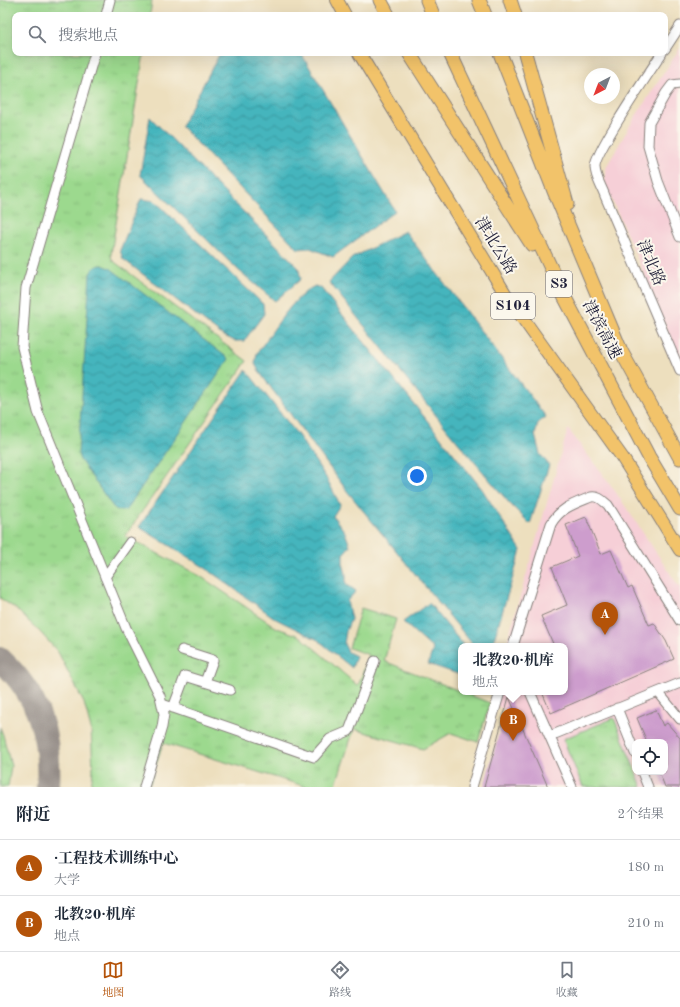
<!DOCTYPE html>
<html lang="zh">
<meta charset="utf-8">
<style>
body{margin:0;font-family:"Old Standard TT","Noto Serif SC",serif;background:#f2f2f3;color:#1f2937}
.controls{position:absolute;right:12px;bottom:12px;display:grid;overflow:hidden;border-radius:8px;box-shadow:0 4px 16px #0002}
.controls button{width:36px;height:36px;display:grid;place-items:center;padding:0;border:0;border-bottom:1px solid #e0e1e3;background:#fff;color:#1f2937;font:20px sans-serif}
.compass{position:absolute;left:584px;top:68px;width:36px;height:36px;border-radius:50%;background:#fff;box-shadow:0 4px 16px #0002;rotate:222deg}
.you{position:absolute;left:417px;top:476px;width:14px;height:14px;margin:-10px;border:3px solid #fff;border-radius:50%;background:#1a73e8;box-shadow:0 0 0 6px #1a73e833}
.badge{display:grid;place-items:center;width:26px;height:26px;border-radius:50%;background:#b45309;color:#fff;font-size:13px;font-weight:700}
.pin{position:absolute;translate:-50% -33px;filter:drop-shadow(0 1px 2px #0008)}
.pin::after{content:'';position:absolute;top:21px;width:14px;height:12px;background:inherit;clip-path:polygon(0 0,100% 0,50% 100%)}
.popup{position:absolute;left:458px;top:643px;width:110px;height:52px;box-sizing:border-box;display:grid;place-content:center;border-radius:8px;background:#fff;filter:drop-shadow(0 1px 3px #0005);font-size:13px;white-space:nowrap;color:#747a83}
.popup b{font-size:15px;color:#1f2937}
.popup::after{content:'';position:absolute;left:50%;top:100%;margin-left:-8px;border:8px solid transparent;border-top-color:#fff}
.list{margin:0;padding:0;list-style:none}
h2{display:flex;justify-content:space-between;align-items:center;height:52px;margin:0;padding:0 16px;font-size:17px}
h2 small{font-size:13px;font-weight:400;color:#747a83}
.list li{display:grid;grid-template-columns:26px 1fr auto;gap:12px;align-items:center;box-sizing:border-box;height:56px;padding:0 16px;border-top:1px solid #e0e1e3}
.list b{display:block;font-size:15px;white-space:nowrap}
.list p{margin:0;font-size:13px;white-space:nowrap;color:#747a83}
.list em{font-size:13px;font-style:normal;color:#747a83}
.icon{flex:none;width:22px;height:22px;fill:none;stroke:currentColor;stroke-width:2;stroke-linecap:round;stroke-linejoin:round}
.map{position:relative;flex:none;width:680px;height:787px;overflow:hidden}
.search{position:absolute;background:#fff;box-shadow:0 4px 16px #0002;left:12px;right:12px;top:12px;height:44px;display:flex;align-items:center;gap:10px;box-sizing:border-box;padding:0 14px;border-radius:8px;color:#747a83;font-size:15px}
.sheet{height:164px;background:#fff}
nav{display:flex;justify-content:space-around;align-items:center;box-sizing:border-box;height:56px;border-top:1px solid #e0e1e3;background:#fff;font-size:11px;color:#747a83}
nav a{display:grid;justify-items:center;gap:2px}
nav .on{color:#b45309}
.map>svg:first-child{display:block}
.built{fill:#f6cfd7;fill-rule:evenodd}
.grass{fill:url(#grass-tufts);stroke:#5f7e64}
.water{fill:url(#water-waves);stroke:#346c7c}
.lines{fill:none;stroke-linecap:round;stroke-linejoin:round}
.taxiway{stroke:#88807c;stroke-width:24}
.building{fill:#cd9dcd}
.minor-casing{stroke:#88807c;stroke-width:11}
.major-casing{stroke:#88807c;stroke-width:14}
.highway-casing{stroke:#88807c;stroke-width:15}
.minor{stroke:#fff;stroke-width:9}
.major{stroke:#f2c36a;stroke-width:12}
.highway{stroke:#f2c36a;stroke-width:13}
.labels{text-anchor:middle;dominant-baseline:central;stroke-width:4;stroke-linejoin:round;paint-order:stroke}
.shield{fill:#fbf7ec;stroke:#636270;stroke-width:1}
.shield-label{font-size:15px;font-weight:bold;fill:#22223b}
.street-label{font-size:16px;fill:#22223b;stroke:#fbf7ec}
</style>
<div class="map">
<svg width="680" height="787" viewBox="0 0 680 787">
<defs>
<pattern id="grass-tufts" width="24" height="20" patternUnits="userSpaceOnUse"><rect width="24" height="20" fill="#9cd98e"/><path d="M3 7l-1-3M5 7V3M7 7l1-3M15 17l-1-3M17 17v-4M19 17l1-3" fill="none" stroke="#86ba7b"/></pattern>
<pattern id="water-waves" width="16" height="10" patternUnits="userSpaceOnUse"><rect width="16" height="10" fill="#45b5bd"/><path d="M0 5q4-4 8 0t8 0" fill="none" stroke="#39939b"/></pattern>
</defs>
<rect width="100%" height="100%" fill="#fbf7ec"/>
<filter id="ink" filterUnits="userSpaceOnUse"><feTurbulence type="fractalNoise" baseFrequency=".025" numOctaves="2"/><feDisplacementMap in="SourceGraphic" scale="8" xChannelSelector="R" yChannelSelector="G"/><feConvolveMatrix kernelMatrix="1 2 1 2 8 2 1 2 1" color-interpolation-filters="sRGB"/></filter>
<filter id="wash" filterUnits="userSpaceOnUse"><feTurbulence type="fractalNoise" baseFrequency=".012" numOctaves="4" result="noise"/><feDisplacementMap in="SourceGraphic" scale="16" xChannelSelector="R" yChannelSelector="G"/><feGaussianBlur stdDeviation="0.9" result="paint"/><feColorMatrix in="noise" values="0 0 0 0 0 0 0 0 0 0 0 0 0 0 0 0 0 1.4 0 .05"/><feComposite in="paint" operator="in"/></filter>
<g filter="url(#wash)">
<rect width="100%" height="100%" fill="#eddfbe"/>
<path class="built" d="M680,48V362L650,288L605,184V169L632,122Z
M568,429L615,491L680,588V787H484L506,710L490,703L493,692H565V646H506ZM635,742H665V772H635Z"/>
<path class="grass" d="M0,0H152L150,15H15V53H144L111,254L112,260L247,361L125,536L200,576L277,628L300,636L358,686L369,655L349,648L361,608L396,619L384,661L490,703L478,742L451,733L423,749L354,729L335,787H307L163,743L149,787H91L93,770L91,729L84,703L58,652L40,632L16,609L0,598Z
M614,718L642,787H583L563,739Z
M0,727L3,735L11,766L8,787H0Z"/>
<path class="water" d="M220,53H301L395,211L333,257L310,248L298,249L181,126Z
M150,117L298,267L301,279L275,301L237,269L140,175Z
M141,199L155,201L263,304L264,314L244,341H235L222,335L123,259L120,250Z
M405,231L546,417L538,423L535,435L540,454L549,465L530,524L510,504L450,433L329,282L352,258Z
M102,265L110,268L229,359L126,510C121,512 118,511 113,507L80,460L78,454L90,274C93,268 95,266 102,265Z
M315,286L321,288L482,489L521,550L492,646H474L347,491L260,373L255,364L257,353C272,333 293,296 315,286Z
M246,370L298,435L327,479L340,505L333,516L345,532L350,546L343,554V563L346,574V584L356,591L347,601L351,619L346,631L344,644L348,652L356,656L352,668L318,640L276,619L204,567L139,527Z
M429,603L464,646H461V675L428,664L433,649L403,622Z"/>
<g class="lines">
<path class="taxiway" d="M0,659C39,695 51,736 48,787"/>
</g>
<g id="blocks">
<path class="building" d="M586,517L601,554L611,550L628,588L632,586L649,625L654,623L666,641L674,659L551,713L542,692H565V646H554L541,616L567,605L552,567L578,556L566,525Z
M509,697L548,787H484Z
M656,710L663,726L667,723L680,738V787H665L659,772H665V742H647L637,718Z"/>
</g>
</g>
<g filter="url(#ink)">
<use href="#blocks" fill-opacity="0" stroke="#88807c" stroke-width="1"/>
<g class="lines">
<defs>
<path id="minor" d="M106,15L110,0
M665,49L680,26
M95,53L26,288L22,347L38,412L126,628L160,696L164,714L162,727L144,787
M662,53C651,70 594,153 595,167C595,177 602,187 605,196L680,371
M680,84L672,85L666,93L649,123L648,146L658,181L680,237
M105,577L130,542
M513,646L551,524C560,508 574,504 591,497C599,496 602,500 608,505L680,621
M182,650L213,660L205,682
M530,692L572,787
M658,692L680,719
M162,704L314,757L330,739L349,731L375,661
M173,708L185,676L230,690
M617,708L635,753
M550,736L680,683
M642,772L648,787
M472,787L500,692"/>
<path id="major" d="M337,0L345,15
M359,53L506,295L622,457L680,550"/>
<path id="highway" d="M380,0L388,15
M427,0L433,15
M479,0L485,15
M510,0L515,15
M409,53L532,245
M450,53L565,298L649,457L680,509
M500,53L554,191L621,351L680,458
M525,53L567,204"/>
</defs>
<use href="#minor" class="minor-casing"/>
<use href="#major" class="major-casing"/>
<use href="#highway" class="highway-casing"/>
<use href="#minor" class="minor"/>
<use href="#major" class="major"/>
<use href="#highway" class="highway"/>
</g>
</g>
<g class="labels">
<g class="shield">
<rect x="546" y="271" width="26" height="26" rx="3"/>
<rect x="491" y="293" width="44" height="26" rx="3"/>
</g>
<g class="shield-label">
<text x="559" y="284">S3</text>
<text x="513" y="306">S104</text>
</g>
<g class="street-label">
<text transform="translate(495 246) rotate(58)">津北公路</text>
<text transform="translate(650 263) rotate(67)">津北路</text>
<text transform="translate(601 330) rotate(62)">津滨高速</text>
</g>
</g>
</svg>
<div class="controls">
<button><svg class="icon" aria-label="locate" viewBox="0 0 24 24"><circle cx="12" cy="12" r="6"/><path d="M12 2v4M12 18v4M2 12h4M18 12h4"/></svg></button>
</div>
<svg class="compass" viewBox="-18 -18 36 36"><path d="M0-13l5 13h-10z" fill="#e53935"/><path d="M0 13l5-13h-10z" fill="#747a83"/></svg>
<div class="you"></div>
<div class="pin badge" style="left:605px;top:635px">A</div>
<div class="pin badge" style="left:513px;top:741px">B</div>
<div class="popup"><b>北教20·机库</b>地点</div>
<div class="search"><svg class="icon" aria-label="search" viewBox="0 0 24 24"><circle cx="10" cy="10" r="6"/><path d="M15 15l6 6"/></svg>搜索地点</div>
</div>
<section class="sheet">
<h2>附近<small>2个结果</small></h2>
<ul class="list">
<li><span class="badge">A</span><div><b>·工程技术训练中心</b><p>大学</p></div><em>180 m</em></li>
<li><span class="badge">B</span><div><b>北教20·机库</b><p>地点</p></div><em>210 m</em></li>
</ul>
</section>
<nav>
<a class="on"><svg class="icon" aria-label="map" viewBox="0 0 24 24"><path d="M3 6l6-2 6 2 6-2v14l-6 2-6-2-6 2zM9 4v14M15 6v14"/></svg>地图</a>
<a><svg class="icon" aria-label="directions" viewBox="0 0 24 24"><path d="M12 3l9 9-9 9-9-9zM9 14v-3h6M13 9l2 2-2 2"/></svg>路线</a>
<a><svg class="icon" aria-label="saved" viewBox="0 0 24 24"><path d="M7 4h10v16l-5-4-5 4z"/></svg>收藏</a>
</nav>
